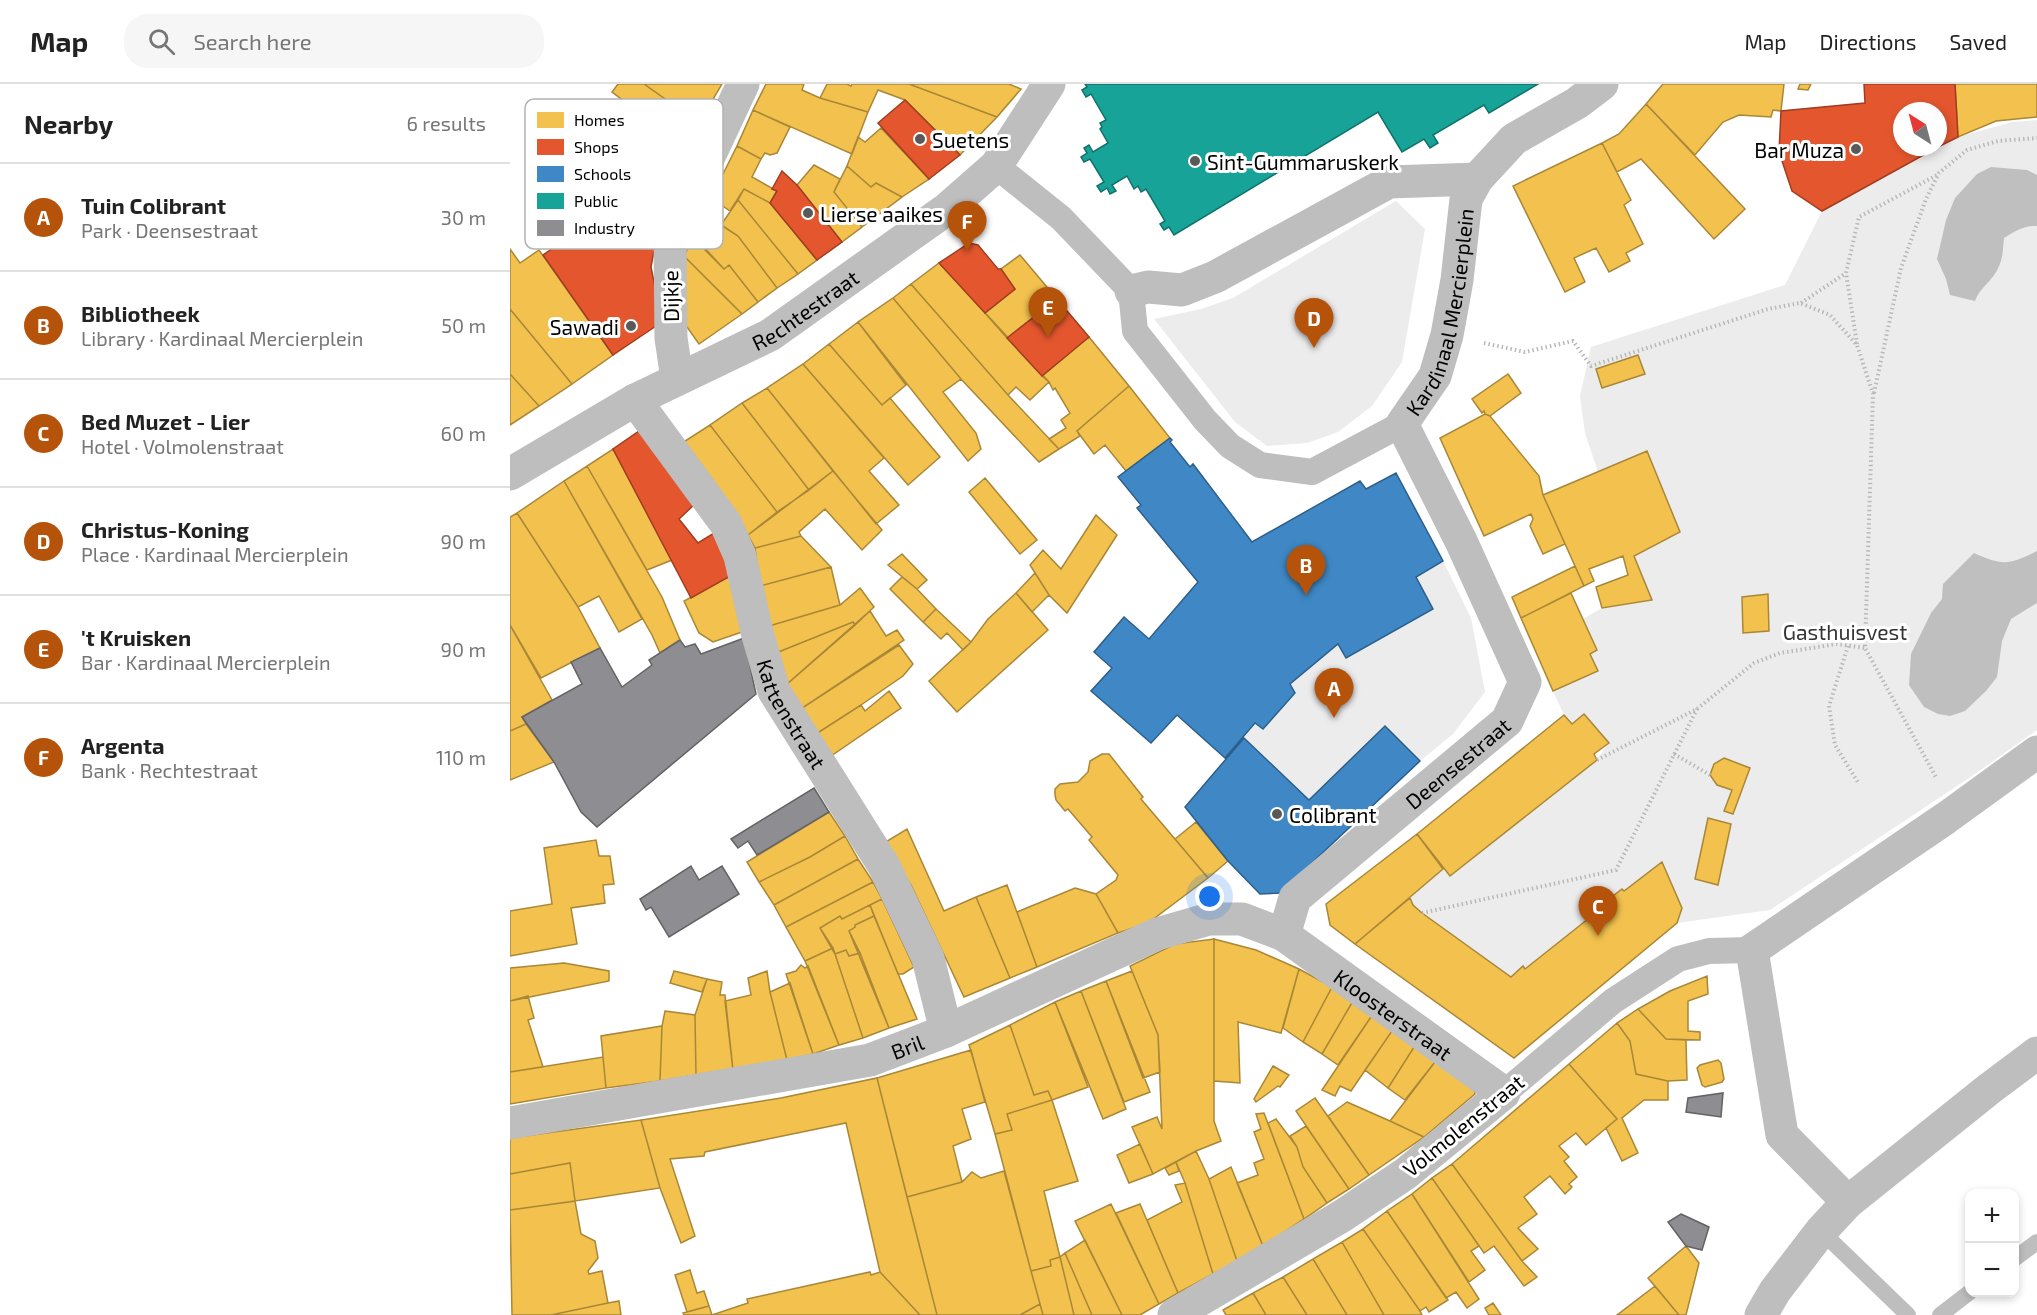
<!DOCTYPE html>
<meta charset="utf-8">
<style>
body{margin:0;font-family:"Exo 2",sans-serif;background:#f6f6f6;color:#222}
.controls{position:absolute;right:18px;bottom:18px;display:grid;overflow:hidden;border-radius:12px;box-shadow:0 3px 9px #0003}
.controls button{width:54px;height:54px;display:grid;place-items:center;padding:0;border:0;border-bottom:2px solid #e0e0e0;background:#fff;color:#222;font:30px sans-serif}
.compass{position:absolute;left:1383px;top:18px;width:54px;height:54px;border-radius:50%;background:#fff;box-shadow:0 3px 9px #0003;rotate:324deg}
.you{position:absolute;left:700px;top:813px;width:21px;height:21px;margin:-15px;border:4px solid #fff;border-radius:50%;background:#1a73e8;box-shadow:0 0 0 9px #1a73e833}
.badge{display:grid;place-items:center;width:39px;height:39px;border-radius:50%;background:#b45309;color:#fff;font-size:20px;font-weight:700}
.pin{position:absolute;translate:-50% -50px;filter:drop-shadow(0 2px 3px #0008)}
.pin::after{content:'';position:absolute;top:32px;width:21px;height:18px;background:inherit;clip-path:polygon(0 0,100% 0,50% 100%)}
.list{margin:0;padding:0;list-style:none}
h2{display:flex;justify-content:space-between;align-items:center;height:78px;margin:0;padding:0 24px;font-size:26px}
h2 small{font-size:20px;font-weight:400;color:#767676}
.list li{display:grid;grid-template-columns:39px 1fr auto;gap:18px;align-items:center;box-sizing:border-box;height:108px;padding:0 24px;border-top:2px solid #e0e0e0}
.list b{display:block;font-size:22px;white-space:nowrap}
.list p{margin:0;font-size:20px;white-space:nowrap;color:#767676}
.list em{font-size:20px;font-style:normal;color:#767676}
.icon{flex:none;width:33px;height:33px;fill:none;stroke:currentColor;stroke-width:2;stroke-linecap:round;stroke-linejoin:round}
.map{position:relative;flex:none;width:1527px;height:1231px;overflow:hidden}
header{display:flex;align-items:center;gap:36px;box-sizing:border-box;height:84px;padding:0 30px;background:#fff;border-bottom:2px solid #e0e0e0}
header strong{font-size:28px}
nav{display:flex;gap:33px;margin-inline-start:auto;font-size:21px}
.search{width:420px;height:54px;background:#f6f6f6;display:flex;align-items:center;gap:15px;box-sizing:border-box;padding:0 21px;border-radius:24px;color:#767676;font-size:22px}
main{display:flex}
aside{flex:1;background:#fff}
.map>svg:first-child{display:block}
.green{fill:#ececec}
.water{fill:#bfbfbf}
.homes{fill:#f2c14e;stroke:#a98737;stroke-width:1.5}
.shops{fill:#e4572e;stroke:#a03d20;stroke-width:1.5}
.schools{fill:#3f88c5;stroke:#2c5f8a;stroke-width:1.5}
.public{fill:#17a398;stroke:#10726a;stroke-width:1.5}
.industry{fill:#8d8d92;stroke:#636366;stroke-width:1.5}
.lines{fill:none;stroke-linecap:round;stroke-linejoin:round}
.path{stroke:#b9b9b9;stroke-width:4;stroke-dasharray:1.5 3;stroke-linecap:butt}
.service{stroke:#bebebe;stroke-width:16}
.pedestrian{stroke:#bebebe;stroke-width:26}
.minor{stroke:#bebebe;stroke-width:33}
.tertiary{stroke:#bebebe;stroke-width:33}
.poi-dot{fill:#595959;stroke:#fff;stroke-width:2}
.labels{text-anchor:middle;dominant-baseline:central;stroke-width:6;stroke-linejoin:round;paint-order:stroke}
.poi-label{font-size:21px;fill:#000;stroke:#fff;text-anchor:start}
.street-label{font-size:21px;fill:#000;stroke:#fff}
.park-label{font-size:21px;fill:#333;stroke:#fff}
.key{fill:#fff;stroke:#b2b2b2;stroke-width:1.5}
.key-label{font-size:16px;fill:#000}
</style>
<header>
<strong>Map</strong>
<div class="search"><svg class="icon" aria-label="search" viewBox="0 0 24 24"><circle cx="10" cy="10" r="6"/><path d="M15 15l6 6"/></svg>Search here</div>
<nav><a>Map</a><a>Directions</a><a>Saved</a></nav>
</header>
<main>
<aside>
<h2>Nearby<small>6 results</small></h2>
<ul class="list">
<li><span class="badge">A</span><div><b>Tuin Colibrant</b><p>Park · Deensestraat</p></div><em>30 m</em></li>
<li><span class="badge">B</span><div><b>Bibliotheek</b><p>Library · Kardinaal Mercierplein</p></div><em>50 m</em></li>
<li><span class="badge">C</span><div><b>Bed Muzet - Lier</b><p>Hotel · Volmolenstraat</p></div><em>60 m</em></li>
<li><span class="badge">D</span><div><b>Christus-Koning</b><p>Place · Kardinaal Mercierplein</p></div><em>90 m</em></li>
<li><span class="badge">E</span><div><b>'t Kruisken</b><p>Bar · Kardinaal Mercierplein</p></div><em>90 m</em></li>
<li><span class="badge">F</span><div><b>Argenta</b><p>Bank · Rechtestraat</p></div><em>110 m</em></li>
</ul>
</aside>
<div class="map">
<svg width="1527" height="1231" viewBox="0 0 1527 1231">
<rect width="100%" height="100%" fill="#fff"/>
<path class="green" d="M1527,36V646L1459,694L1260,826L1167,839L1172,824L1151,778L1114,807L1112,805L1082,829L1083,831L1015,885L1013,883L1001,893L912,829L903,821L900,814L933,785L940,792L1087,676L1098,659L1074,630L1062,640L1054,631L1043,607L1080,570L1087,566L1073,535L1092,524L1142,516L1124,472L1170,448L1137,368L1088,388L1075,349L1070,312L1081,263L1275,201L1312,127L1448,53L1502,38Z
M886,117L915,145L892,278L862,322L828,348L797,359L757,362L725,338L644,235L691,225L723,214Z
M933,477L961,534L975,608L943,650L910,677L875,642L799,716L734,654L745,639L753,645L785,610L780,600L828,560L837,574L923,525L906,493Z"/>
<path class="water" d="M1481,83L1517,86L1527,91V142C1514,141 1505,147 1494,154C1493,163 1493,174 1489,182C1484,196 1470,203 1465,217L1440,211L1436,195L1427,175L1436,136L1445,114L1467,90Z
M1527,467V519L1501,535L1492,557L1487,593L1476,607L1455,627L1440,632L1428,630L1414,623L1399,601L1401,570L1421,529L1432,515L1433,500L1464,469C1493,482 1499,481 1527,467Z"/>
<path class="homes" d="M108,0H134L189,39L181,60L153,46L102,8Z
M134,0H212L189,39Z
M256,0H294L292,6L310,14L358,28L342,70L243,26Z
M317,0H337L341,2L342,0H399L487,33L450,71L395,16L368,6L358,28L310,14Z
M399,0H499L511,5L487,33Z
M1153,0H1274L1271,27L1263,26L1261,33L1229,31L1213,38L1185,71L1136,20Z
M1290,0H1301L1298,6L1288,5Z
M1445,0H1527V33L1486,37L1448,53Z
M1136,20L1235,125L1204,155L1131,75L1107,88L1092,59L1109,50Z
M243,26L280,43L267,69L260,71L255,69L251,75L227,62Z
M371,44L419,95L392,113L366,99L361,103L337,82L348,53L355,58Z
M1092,59L1121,116L1114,121L1133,160L1116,169L1120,177L1099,188L1086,164L1064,174L1075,198L1055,208L1003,102Z
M227,62L251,75L242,93L267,107L260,119L234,105L220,127L201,114Z
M304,81L330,95L324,108L352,143L332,158L287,101Z
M337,82L361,103L366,99L392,113L352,143L324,108Z
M234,105L260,119L307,176L288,190L228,116Z
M228,116L288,190L267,204L228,152L211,141Z
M194,129L228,152L267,204L248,218L219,181L214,185L190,159L193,155L185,149Z
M183,154L214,185L219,181L248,218L232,230L174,172Z
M0,165L10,179L29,166L103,271L62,300L0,225Z
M510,171L547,215L497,254L475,229L505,205L491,185Z
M174,172L232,230L189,260L172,236Z
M429,179L539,298L520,316L506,303L498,311L401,200Z
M401,200L498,311L549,365L529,378L451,295L383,214Z
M383,214L451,295L433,308L466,349L471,365L458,377L348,238Z
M0,225L62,300L29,322L0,290Z
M348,238L396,301L372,321L319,260Z
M579,253L619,302L567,347L570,352L549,365L539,355L556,344L551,336L560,329L545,304L543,306L539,298L532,292Z
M319,260L372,321L380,314L430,373L398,401L293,280Z
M1128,271L1135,290L1092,304L1086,285Z
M293,280L374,374L359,387L389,421L366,440L257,304Z
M0,290L29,322L0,341Z
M998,290L1011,309L980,332L975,330L974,327L972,329L962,315Z
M619,302L660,354L616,387L595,361L584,370L567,347Z
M257,304L323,387L299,406L232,319Z
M232,319L299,406L267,428L200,341Z
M975,330L980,332L1029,392L1033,411L1055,460L1033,470L1020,442L1023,435L1021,430L974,452L930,354Z
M200,341L267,428L238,451L172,359Z
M103,365L162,476L137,486L77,382Z
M1137,367L1170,448L1124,472L1142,516L1092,524L1086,503L1118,491L1113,472L1079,485L1084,497L1074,502L1033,411Z
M77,382L152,513L170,556L150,569L142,551L54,397Z
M323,387L372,446L352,466L315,425L289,448L291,452L245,464L238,451Z
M475,394L527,456L510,470L459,408Z
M54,397L132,535L109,548L89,512L68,523L7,429Z
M7,429L68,523L90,564L31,594L0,541V433Z
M586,431L607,451L557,529L539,511L520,481L533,466L551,485Z
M291,452L321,483L250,502L245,464Z
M392,470L417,496L407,505L378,481Z
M1065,482L1074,502L1011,534L1002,513Z
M321,483L330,521L259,542L250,502Z
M525,489L539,511L522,528L506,509Z
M222,491L232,548L203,558L189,549L174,517Z
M392,493L407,505L426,525L413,538L380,505Z
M350,504L364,523L345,541L343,538L266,569L259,542L330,521Z
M506,509L538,546L447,628L419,597L461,558L478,535Z
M1061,509L1087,566L1080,570L1088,587L1043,607L1011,534Z
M1258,510L1259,547L1233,549L1232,513Z
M426,525L461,558L453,566L437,549L431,555L413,538Z
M360,527L376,552L387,546L394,556L289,626L276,601Z
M343,538L345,541L276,601L266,569Z
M0,541L42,616L12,633L16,640L0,647Z
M389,561L403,580L393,592L351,621L306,650L289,626Z
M379,607L391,624L321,672L306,650L351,621L355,627Z
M1074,630L1099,659L1084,670L1087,676L940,792L907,750L1054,631L1062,640Z
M16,640L44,678L0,696V647Z
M592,670H599L633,713L631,715L698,794L638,839L608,849L586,810L606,796L608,791L579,756L582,753L558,725L555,727L546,716L545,711V705L550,700L568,698L578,688L580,677Z
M1214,674L1240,684L1223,730L1214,727L1222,706L1207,701L1200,691L1204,680Z
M319,728L335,752L300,773L249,798L237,778Z
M1198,734L1221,740L1208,801L1185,795Z
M686,738L718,777L698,794L665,755Z
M397,745L434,827L466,813L500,894L454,913L401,801L374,759Z
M907,750L933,785L845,860L820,841L816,820Z
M335,752L348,775L264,821L249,798L300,773Z
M86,756L89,772H100L104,800L93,801L95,819L61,824L67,860L0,872V827L42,820L34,764Z
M348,775L363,798L276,843L264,821Z
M1152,778L1172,824L1167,839L1004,974L845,860L900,814L903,821L912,829L1001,893L1013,882L1015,885L1083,831L1081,829L1112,805L1114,807Z
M363,798L372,815L332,835L330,832L310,844L323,864L295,877L276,843Z
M497,801L527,883L500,894L466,813Z
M565,804L586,810L608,849L527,883L507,828Z
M372,815L404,883L393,890H388L360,821Z
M360,821L364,832L345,841V843L339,847L350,869L339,872L336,866L325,870L310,844L330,832L332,835Z
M364,832L407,935L379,944L339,847L345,843V841Z
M704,855L746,866L789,885L771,949L728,938L730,999L704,997Z
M704,855V1037L711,1057L686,1067L643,1090L622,1043L647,1033L652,1045L648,951L620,882L665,860Z
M323,864L353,954L329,961L295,877Z
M336,866L339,872L350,869L379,944L353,954L325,870Z
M54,879L99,887V897L0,917V884Z
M291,881L295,884L298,882L329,961L303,970L276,890L286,887Z
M789,885L822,903L793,958L773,944Z
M164,887L197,895L192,908L160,899Z
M257,887L260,908L277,976L223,986L215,917L241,911L238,894Z
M622,887L648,951L650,988L633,994L596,897Z
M1197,892L1198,910L1178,917V947L1190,948V956L1156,955L1128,925L1160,907Z
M197,895L212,898L210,911H215L223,986L186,991L185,931Z
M596,897L640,1008L614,1018L571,907Z
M280,899L303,970L277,976L260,908Z
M822,903L843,917L812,970L793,958Z
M571,907L616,1025L593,1035L545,918Z
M18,912L24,934L18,936L33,983L0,988V917Z
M843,917L863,930L828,981L812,970Z
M545,918L578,1003L542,1016L538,1007L524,1011L500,941Z
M1128,925L1156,955L1176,956L1177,996L1158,997L1126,990L1120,957L1107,939Z
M155,927L185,931L186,991L150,997L152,942Z
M863,930L884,944L841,1007L830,1002L825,1012L812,1006Z
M1107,939L1120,957L1126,990L1158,997V1016H1134L1112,1034L1128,1069L1112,1077L1096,1044L1107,1035L1059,980Z
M500,941L524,1011L538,1007L542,1016L497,1030L502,1046L485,1050L459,961Z
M152,942L150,997L96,1004L91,952Z
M884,944L906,960L878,1004L855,986Z
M906,960L928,974L895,1016L878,1004Z
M461,966L475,1018L452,1025L461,1055L443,1062L452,1098L397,1113L367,994Z
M93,973L96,1004L0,1020V988Z
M928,974L963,999L965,1010L914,1053L880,1037Z
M1208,976L1211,979L1214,995L1212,998L1195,1003L1192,1001L1187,984L1190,981Z
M1059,980L1107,1035L1076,1061L1066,1049L1049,1062L1059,1073L1054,1077L1067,1093L1059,1100L1062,1103L1055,1110L1040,1092L1014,1113L1027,1130L1008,1144L1028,1165L1012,1177L942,1080Z
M763,982L779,991L770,1003L768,1002L746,1018L744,1015Z
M367,994L427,1231H410L370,1188L336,1039L195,1068L194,1072L160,1075L185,1152L171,1159L150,1104L131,1036L271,1014Z
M805,1014L859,1091L839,1105L786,1027Z
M542,1016L568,1097L534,1107L550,1173L540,1176L541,1182L521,1187L485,1050L502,1046L497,1030Z
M837,1018L880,1037L914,1053L859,1091L818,1032Z
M754,1029L794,1135L753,1162L727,1099L748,1091L744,1079L754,1075L744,1048L751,1045L746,1030Z
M766,1035L787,1063L793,1083L817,1119L794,1135L758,1039Z
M131,1036L150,1104L65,1117L60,1079L0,1090V1054Z
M796,1042L839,1105L817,1119L793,1083L787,1063L780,1052Z
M630,1060L643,1090L619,1099L607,1071Z
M686,1067L699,1095L727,1177L703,1190L675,1099L666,1078Z
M666,1078L669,1087L659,1091L655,1084Z
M60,1079L65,1117L0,1126V1090Z
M942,1080L1012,1177L1027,1193L1014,1202L984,1162L974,1169L922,1094Z
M721,1083L753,1162L727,1177L699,1095Z
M494,1087L530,1220L510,1231H427L397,1113L452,1098L462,1088L471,1094Z
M922,1094L969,1162L961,1167L975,1186L959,1198L902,1110Z
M675,1099L703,1190L668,1209L637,1136L672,1118L665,1101Z
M902,1110L969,1215L957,1224L946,1208L936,1214L877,1127Z
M65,1117L71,1150L85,1157L88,1174L78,1187L79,1190L92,1187L98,1219L41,1231H2L0,1126Z
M601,1120L649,1220L630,1231H612L565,1137Z
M630,1120L668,1209L649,1220L606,1129Z
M877,1127L938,1216L919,1228L916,1223L910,1227L853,1145Z
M853,1145L910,1227L912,1231H874L832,1158Z
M575,1156L612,1231H582L555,1169Z
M832,1158L874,1231H837L803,1175Z
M1176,1162L1189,1179L1176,1231H1169L1138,1194Z
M555,1169L582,1231H564L550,1173Z
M550,1173L564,1231H533L521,1187L541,1182L540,1176Z
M803,1175L837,1231H797L773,1193Z
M180,1186L187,1209L194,1207L199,1222L177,1228L165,1191Z
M360,1188L361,1191L370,1188L410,1231H202L238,1219L237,1215Z
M773,1193L797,1231H756L743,1209Z
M1145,1202L1169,1231H1107Z
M743,1209L756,1231H716L713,1226Z
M109,1217L111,1231H41L98,1219Z
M983,1219L991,1231H979L975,1224Z
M530,1220L533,1231H510Z
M199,1222L202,1231H174L173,1229Z"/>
<path class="shops" d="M1354,0H1445L1448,53L1428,63V27H1392V63H1428L1312,127L1282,107L1269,68L1271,27L1355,19Z
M395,16L450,71L419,95L368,39Z
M272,87L287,101L332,158L307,176L260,119L267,107L262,105Z
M107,126L149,140L141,183L152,238L103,271L33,171L86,135L107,164L114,160L121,146L102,138Z
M459,159L468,161L488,185H491L505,205L475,229L429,179Z
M547,215L579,253L532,292L497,254Z
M129,347L186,419L169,435L188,459L204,449L222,491L181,514L103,365Z"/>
<path class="schools" d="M660,354L662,356L660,358L680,383L683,380L742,458L850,397L856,405L886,389L933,477L906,493L923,525L836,574L828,560L780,600L785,609L753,645L745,639L715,674L667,631L641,659L581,607L602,584L584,568L614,533L639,555L688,498L627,424L631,421L608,393Z
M875,642L910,677L770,809L750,810L718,777L675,723L734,654L799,716Z"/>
<path class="public" d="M575,0H1028L979,29L974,21L923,51L928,59L920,64L914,55L892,68L868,28L664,151L659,143L654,146L650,140L655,137L636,105L631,108L628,102L624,105L617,92L602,101L606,107L600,110L597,104L591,108L587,102L594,98L580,75L574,78L571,73L577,69L574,64L579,61L583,68L598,59L590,45L592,43L590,39L596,36L581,10L576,13L572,6L577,3Z"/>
<path class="industry" d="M234,554L246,610L87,743L71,728L44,678L12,633L72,600L61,578L90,564L112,603L142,581L139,576L170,556L175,563L185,560L191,570Z
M304,704L319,728L247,771L238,757L228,764L221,755Z
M181,782L189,796L212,782L229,810L159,853L141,823L136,826L130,815Z
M1213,1009L1211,1033L1176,1028L1178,1014Z
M1171,1130L1199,1143L1192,1166L1176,1162L1158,1138Z"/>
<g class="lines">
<path class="path" d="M1291,219L1336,189
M974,259L1015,268L1063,257L1081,282L1258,225L1290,219L1320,231L1347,261L1363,310L1355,564L1427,695
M1347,260L1336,189L1349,133L1429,90
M1364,309L1391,184L1416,115L1429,89L1457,66L1488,57L1527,54
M1338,562L1319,622L1325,661L1349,700
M1164,670L1200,691
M1087,676L1187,625L1244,579L1270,569L1327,560L1355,564
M912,829L1106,786L1187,625"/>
<path class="service" d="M1311,1147L1398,1231
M1504,1175L1527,1158
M1430,1231L1460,1208"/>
<path class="pedestrian" d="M486,82L551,134L621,207L625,247L695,336L720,362L750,381L802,388L892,340
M994,1009L1103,917L1168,875L1199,867L1242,866"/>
<g class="minor">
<path d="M621,207L638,203L672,206L705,193L879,98L967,95"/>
<path d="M167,295L161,254L160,156L233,0"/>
<path id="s1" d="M125,316L216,440L230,472L247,548L264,607L374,782L418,874L436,947"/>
<path id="s2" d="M774,851L785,814L997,637L1015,598L951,457L892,340L925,292L937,251L947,196L956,115L967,95L1004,55L1067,19L1092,0"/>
<path id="s3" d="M0,1039L360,976L436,947L647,850L699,835H732L774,851L994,1009L895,1090L832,1132L664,1231"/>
<path d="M1338,1118L1272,1051L1242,866L1436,734L1527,668"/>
<path d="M1251,1231L1265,1207L1311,1147L1338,1118L1479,1005L1527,969"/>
</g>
<path class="tertiary" id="s4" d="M0,390L125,316L260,251L437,125L486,82L539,0"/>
</g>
<g class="poi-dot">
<circle cx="410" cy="55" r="6"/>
<circle cx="1346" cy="65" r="6"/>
<circle cx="685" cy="77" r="6"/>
<circle cx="298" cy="129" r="6"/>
<circle cx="121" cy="242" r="6"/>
<circle cx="767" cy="730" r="6"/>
</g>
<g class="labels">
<g class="poi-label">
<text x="422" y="55">Suetens</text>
<text x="1334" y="65" text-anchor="end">Bar Muza</text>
<text x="697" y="77">Sint-Gummaruskerk</text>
<text x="310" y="129">Lierse aaikes</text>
<text x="109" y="242" text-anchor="end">Sawadi</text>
<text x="779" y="730">Colibrant</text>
</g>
<g class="street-label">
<text transform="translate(160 212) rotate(-91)">Dijkje</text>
<text stroke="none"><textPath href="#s4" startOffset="338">Rechtestraat</textPath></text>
<text stroke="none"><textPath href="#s2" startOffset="765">Kardinaal Mercierplein</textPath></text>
<text stroke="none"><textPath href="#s1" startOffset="356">Kattenstraat</textPath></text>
<text stroke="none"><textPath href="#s2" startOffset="250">Deensestraat</textPath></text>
<text stroke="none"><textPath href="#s3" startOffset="946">Kloosterstraat</textPath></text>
<text stroke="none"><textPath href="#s3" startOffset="405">Bril</textPath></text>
<text transform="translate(953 1041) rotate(-39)">Volmolenstraat</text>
</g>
<g class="park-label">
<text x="1335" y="547">Gasthuisvest</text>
</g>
</g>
<rect x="15" y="15" width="198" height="150" rx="9" class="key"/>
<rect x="27" y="28" width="27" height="16" fill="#f2c14e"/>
<rect x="27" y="55" width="27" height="16" fill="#e4572e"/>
<rect x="27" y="82" width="27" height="16" fill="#3f88c5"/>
<rect x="27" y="109" width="27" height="16" fill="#17a398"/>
<rect x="27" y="136" width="27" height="16" fill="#8d8d92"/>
<g class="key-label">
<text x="64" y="42">Homes</text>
<text x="64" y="69">Shops</text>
<text x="64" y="96">Schools</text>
<text x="64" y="123">Public</text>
<text x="64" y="150">Industry</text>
</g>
</svg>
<div class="controls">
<button>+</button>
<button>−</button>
</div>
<svg class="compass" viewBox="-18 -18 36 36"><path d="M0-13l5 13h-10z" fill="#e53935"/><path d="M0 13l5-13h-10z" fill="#767676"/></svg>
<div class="you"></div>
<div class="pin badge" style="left:824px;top:634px">A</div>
<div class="pin badge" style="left:796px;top:511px">B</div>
<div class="pin badge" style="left:1088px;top:852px">C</div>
<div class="pin badge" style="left:804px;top:264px">D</div>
<div class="pin badge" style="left:538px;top:253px">E</div>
<div class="pin badge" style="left:457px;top:167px">F</div>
</div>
</main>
